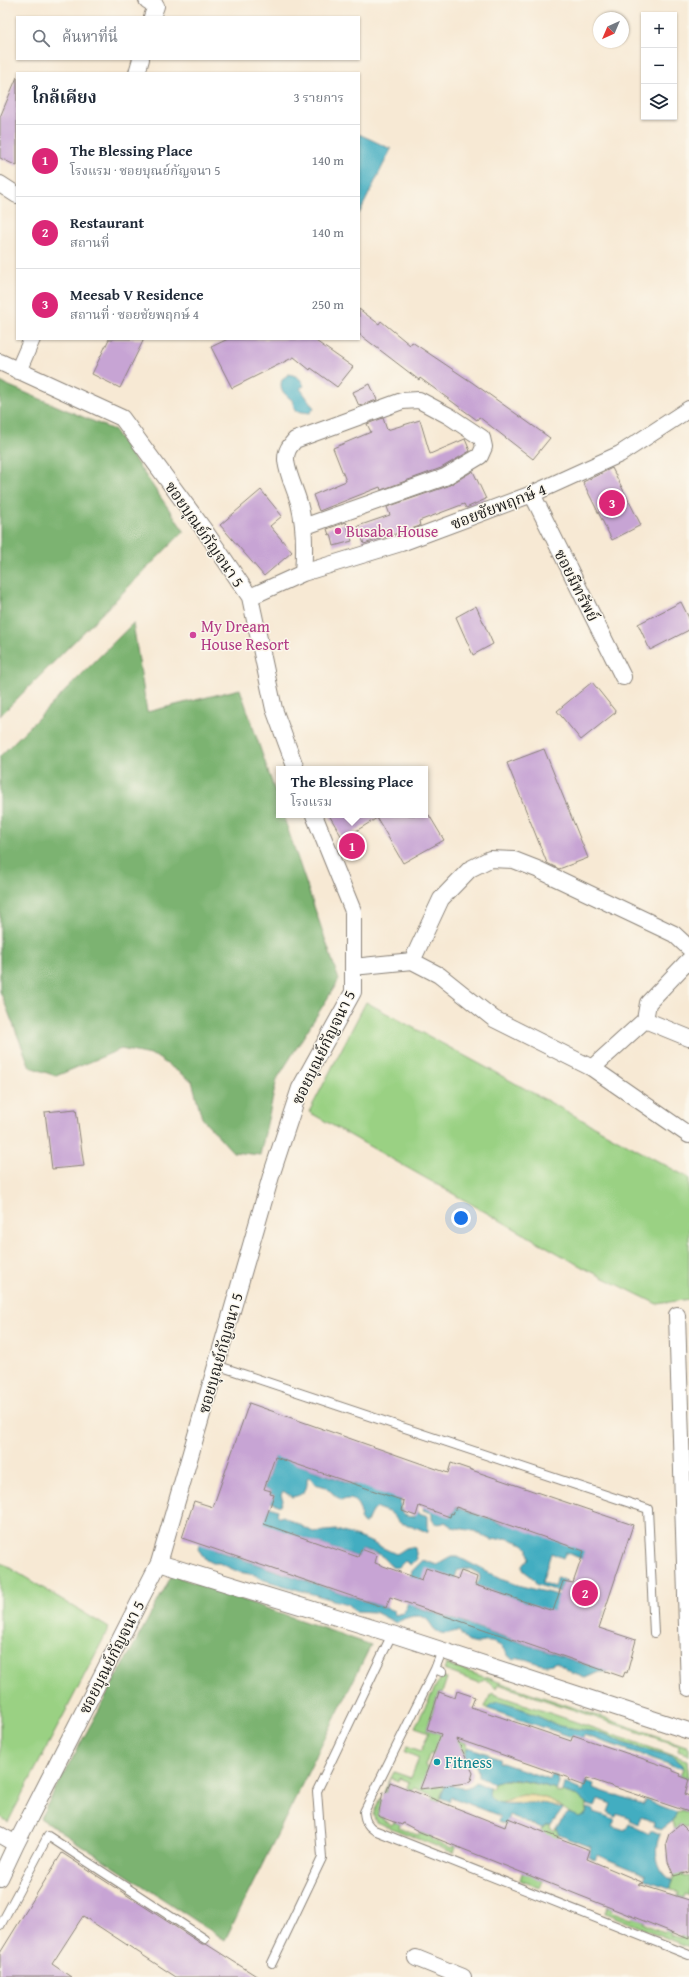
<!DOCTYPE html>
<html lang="th">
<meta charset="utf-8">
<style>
body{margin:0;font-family:"Gentium Book Plus","Noto Serif Thai",serif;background:#f6f6f7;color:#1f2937}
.controls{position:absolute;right:12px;top:12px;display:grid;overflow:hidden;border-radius:0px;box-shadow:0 1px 3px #0004}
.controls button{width:36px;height:36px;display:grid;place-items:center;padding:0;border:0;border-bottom:1px solid #e0e1e3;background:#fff;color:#1f2937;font:20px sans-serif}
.compass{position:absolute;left:593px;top:12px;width:36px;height:36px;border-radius:50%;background:#fff;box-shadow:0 1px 3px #0004;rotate:224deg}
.you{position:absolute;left:461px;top:1218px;width:14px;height:14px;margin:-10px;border:3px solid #fff;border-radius:50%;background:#1a73e8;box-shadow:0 0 0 6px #1a73e833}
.badge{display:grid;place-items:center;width:26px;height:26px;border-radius:50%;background:#db2777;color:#fff;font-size:13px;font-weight:700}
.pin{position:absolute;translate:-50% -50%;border:2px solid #fff;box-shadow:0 1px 4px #0006}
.popup{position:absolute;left:276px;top:766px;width:152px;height:52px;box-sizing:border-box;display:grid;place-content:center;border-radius:0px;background:#fff;filter:drop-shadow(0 1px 3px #0005);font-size:13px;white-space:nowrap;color:#747a83}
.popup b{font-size:15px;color:#1f2937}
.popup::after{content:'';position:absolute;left:50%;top:100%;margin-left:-8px;border:8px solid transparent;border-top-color:#fff}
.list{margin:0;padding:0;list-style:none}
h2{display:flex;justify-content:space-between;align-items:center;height:52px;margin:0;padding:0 16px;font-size:17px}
h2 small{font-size:13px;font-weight:400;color:#747a83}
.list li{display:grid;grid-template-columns:26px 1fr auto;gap:12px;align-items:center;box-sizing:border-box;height:72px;padding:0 16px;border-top:1px solid #e0e1e3}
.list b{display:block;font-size:15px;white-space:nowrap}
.list p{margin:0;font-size:13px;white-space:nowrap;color:#747a83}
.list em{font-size:13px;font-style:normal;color:#747a83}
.icon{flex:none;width:22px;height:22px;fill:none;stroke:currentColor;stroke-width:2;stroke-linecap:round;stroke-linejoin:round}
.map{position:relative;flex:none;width:689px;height:1977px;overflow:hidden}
.search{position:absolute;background:#fff;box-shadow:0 1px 3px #0004;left:16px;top:16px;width:344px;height:44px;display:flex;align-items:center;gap:10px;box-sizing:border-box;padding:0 14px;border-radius:0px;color:#747a83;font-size:15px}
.panel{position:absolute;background:#fff;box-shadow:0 1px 3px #0004;left:16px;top:72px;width:344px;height:268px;border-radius:0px}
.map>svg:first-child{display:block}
.green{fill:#9ad183;stroke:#5b7650}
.forest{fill:#7bb371;stroke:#4c6846}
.sand{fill:#eeda9e;stroke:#857b5d}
.water{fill:#42adc1;stroke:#2f646e}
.building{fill:#c7a4d4;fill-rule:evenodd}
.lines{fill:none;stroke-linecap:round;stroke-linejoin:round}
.service-casing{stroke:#8a8278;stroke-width:10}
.minor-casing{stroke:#8a8278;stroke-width:18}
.service{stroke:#fff;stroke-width:8}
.minor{stroke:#fff;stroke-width:16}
.hotel-dot{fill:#d1479c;stroke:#fbf7ec;stroke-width:1.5}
.culture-dot{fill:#0f9aa8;stroke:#fbf7ec;stroke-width:1.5}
.labels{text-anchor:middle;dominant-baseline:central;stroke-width:3;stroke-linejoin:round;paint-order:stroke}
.street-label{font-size:16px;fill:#1c1c1c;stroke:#fbf7ec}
.hotel-label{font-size:16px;fill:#b23c85;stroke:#fbf7ec;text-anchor:start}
.culture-label{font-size:16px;fill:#0d838f;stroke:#fbf7ec;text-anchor:start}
</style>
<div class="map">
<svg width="689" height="1977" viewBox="0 0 689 1977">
<rect width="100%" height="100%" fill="#fbf7ec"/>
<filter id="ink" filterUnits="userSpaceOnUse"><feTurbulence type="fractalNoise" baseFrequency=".025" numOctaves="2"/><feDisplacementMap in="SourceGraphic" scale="8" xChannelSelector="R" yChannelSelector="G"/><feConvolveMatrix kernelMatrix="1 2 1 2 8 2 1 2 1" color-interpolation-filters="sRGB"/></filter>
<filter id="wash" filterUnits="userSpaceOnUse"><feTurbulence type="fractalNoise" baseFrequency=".012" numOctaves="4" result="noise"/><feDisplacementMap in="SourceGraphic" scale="16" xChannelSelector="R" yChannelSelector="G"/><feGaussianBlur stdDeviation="0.9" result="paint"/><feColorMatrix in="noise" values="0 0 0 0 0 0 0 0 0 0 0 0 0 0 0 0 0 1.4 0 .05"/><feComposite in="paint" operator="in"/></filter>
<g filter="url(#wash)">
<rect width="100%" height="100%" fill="#f7e9d4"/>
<path class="green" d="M366,1002L689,1178V1299L657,1304L584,1268L309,1112Z
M0,1562L109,1628L8,1822L0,1817Z
M446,1664L689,1747V1755L678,1751L679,1746L498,1684L496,1689L488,1681L484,1680L479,1683L444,1670Z
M441,1676L447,1678L442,1693L439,1692L427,1729L466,1743V1745L468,1746L464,1757L430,1753L425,1766L446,1783L439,1801L433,1799L434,1796C428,1793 421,1791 414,1788L413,1791L407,1788L409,1782L399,1778L398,1781L391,1778L386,1793L382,1796L394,1772L411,1778L419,1758L405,1752L407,1746L421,1751L429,1732L415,1727Z
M491,1693L687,1760L689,1779L680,1776L683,1769L646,1750L626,1744L605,1734L559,1726L519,1708L492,1704L488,1709L485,1707Z
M502,1780L523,1781L557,1789L556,1791L561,1793L562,1791L578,1796L587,1803L586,1814L579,1817L574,1816L559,1805L513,1797L502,1803L497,1802L490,1799L488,1794L489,1788L492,1789L494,1784L493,1783Z
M380,1798L383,1801L377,1815L383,1818V1820L392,1825L394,1822L400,1824L399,1827C405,1829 412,1834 419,1835L420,1832L432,1837V1839C437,1843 445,1845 452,1848L453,1845L456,1847L454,1853L376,1822L373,1815Z
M689,1806V1828L679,1825L675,1830L673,1821L677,1811L679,1812L680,1810L687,1812Z
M547,1825H551L550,1828L554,1831L556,1828L559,1835L540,1880L543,1881L540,1888L520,1880L522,1873H525L542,1828Z
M676,1872L684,1874V1877L689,1876V1896L685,1894L684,1898L678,1896L679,1893L669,1888Z
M608,1907L612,1908L611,1911C618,1914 625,1916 632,1919L633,1916L644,1921L643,1923C650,1926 657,1930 664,1932L665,1929L671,1932L670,1935L680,1938L681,1936L689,1935V1947L605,1913Z"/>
<path class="forest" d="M0,382L114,430L184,531L0,716Z
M133,623L147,712L240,689L279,803V815H283L339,980L277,1079L260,1155L233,1152L202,1118L192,1081L155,1056L121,1049L56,1076L30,1067L0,991V756Z
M172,1575L371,1645L225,1940L40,1818Z"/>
<path class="sand" d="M523,1795C538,1795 553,1798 563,1809L556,1806L502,1803L513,1797Z"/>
<path class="water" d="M359,134L391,149L359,214Z
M289,374C297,376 301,378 304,386L300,388L314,408L310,413L295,411L292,400C283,393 279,390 282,379Z
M280,1441L291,1462L355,1485L361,1468L401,1500C398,1510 403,1519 415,1516L416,1512L428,1516V1531L427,1532L413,1526L400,1523L391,1513L377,1508L371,1513L367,1522L364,1524L360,1519C363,1512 357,1498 348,1499C346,1499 343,1500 341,1501L326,1487L315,1484L310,1477L307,1478C308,1490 304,1495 292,1497L283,1491L281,1495L283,1500L281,1506L271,1502L274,1495L270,1494L271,1491L264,1489Z
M433,1481L450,1516L451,1513L453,1514L456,1507L504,1524L510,1507L585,1551L582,1559L566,1552L563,1558L551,1553L542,1582L554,1587L557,1577L567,1581L566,1583L563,1581L559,1592L536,1584L534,1579L523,1570V1566L529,1558L528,1549L524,1544L506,1538L492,1540L474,1531L452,1527L445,1522C439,1525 436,1524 432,1520V1513L423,1510Z
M270,1507L278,1510L277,1514L280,1517L283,1516L313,1532L337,1530L366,1540L396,1554C404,1551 405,1545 415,1548L417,1559L411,1565L405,1561C395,1572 393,1567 385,1559C380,1553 368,1551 361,1549L358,1557L247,1519Z
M204,1528L220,1534L215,1550L386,1608L394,1611L395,1615L403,1613L408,1603L419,1591L414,1606L593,1667L598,1651L615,1656L609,1672H599L585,1678L572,1673L556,1662C540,1672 527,1653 513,1660C506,1655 505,1648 497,1644C480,1636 473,1654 459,1631C453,1631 447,1635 441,1633C435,1631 433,1628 430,1623C422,1611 406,1617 396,1623L375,1612L355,1611L347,1604L264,1580L255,1575L239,1572L219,1563H212L206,1560L198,1549Z
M451,1557H458L503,1580L521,1586L562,1596L605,1611L599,1624L578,1620L475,1585L479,1581L480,1577L479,1574L470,1569H458L455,1578L421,1585L409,1582L412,1571L423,1560L437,1565Z
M499,1702L519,1708L559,1726L605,1734L626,1744L671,1756L681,1763L683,1769L584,1735L582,1738L572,1737L488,1709L492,1704Z
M468,1747L500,1758L499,1762L549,1779L551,1774L558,1777L559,1782L557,1789C538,1785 512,1774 493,1783L478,1777C479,1766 473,1761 464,1757Z
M586,1781L594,1784L593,1788L643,1805L645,1800L677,1812L673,1821L661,1830L653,1826L654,1822L641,1817L638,1825L629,1821L630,1818L617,1813L616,1816L608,1812L611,1804L598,1799L595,1807L588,1805L578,1796L562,1791L564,1784H567L583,1791Z
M476,1782L489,1788L488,1794C495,1809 521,1802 535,1803C545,1803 554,1805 563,1809L551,1825H547L542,1828L509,1815L506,1824L498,1821L500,1816L451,1797L449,1801L441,1798L446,1783C457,1787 467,1792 476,1782Z
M588,1808L594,1810L593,1812L615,1819L612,1827L625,1831L629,1824L649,1834L651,1830L660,1834C653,1848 656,1874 672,1880L669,1888L644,1879L646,1875L597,1855L595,1860L588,1856L591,1847L559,1835L556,1828L568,1813L579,1817L586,1814Z"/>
<g id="blocks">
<path class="building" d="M17,77V166L0,158V117Z
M359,309L379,324L381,321L410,345L412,342L473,383L550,438L533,459L479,417L477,420L420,378L419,380L359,334Z
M109,339H144L120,388L92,374Z
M228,339H313L353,367L337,387L311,368L310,370L294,357L232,388L211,347Z
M370,384L377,400L359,406L353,392Z
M383,418L387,430L420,420L430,454L465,439L470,451L441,468L381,490L380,487L319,511L313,495L346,481L333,448L371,432L367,424Z
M612,468L641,525L612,540L583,482Z
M473,471L486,499L466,508L464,504L419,521L420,526L364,544L358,526L390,515L387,507L448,486Z
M261,490L282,516L270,526L292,552L264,576L220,525Z
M346,522L352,541L334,546L331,534L329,535L327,529Z
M681,602L689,618V630L650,650L638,624Z
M476,606L493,644L473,655L456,617Z
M592,682L616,712L581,740L557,711Z
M544,749L588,858L559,869L547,863L507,763Z
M329,815H429L444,840L403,863L377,818L343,839Z
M76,1109L84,1166L52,1169L45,1112Z
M249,1403L448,1473L451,1463L633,1525L599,1628L636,1640L627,1673L625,1672L623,1677L390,1597L386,1608L182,1538L194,1501L213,1507ZM275,1457L404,1501L402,1511L416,1516L419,1506L450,1517L451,1513L453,1514L456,1507L584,1551L573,1583L563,1581L553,1611L475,1585L477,1577L461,1571L458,1579L426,1568L422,1580L375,1563L377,1555L361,1549L358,1557L264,1524L274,1495L270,1494L271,1491L264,1489Z
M457,1691L475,1697L471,1707L571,1741L573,1735L673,1769V1771L681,1774L680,1776L689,1779L685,1794L689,1796V1812L587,1778L584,1786L568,1780L569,1778L457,1739L473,1773L471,1780L467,1783L420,1789L441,1734L427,1729L439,1692L455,1698Z
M390,1782L505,1827L508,1818L541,1831L590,1850L587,1859L644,1883L638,1884L689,1900V1939L420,1832L403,1823L402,1825L378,1816L383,1792L386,1793Z
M681,1824L689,1832V1872L674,1876L668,1862L666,1843L669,1834Z
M62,1853L202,1944H206L258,1977H176L83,1916L52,1964L71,1977H0V1953Z"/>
</g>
</g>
<g filter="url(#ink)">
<use href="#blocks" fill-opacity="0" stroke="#8a8278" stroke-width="1"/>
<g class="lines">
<defs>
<path id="service" d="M216,1365L648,1509L654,1633
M435,1669L442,1651
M442,1672L435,1669L364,1812C365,1821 367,1825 374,1830L689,1955
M0,1926L48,1836L205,1939
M272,1963L322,1858L317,1791L392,1634"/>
<path id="minor" d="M147,0L156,6L152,17
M137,73L141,59
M0,184L17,195
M0,362L122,418L205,531L250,597L274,709L296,769
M18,371L32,339
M532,494L623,677
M303,527L445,477L480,456L484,447L482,438L449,416L419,400L402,401L295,440C290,446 286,450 286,459C286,471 296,491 299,503C305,526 305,549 303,573
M250,597L303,573L401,543L532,494L620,454L689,409
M412,961L441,899L470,869L490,859L514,860L537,869L674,934L689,948
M353,967L412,961L439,975L494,1019L592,1068L689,1135
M645,1020L689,1038
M592,1068L645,1020L648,1003L689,960
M677,1315L689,1688
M159,1563L392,1634L689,1731
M0,1835L16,1844
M0,1878L16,1844L159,1563L271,1176L300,1088L353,992V911L314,815
M416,1958L463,1977"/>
</defs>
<use href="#service" class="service-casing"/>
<use href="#minor" class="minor-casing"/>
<use href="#service" class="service"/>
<use href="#minor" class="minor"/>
</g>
</g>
<g class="hotel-dot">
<circle cx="338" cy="531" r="4"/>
<circle cx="193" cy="635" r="4"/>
</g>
<circle class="culture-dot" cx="437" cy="1762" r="4"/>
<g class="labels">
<g class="street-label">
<text transform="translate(498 506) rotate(-21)">ซอยชัยพฤกษ์ 4</text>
<text transform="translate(205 534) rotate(55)">ซอยบุณย์กัญจนา 5</text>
<text transform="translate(577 585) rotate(63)">ซอยมีทรัพย์</text>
<text transform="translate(323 1047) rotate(-64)">ซอยบุณย์กัญจนา 5</text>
<text transform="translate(220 1353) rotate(-74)">ซอยบุณย์กัญจนา 5</text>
<text transform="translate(111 1657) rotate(-63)">ซอยบุณย์กัญจนา 5</text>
</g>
<g class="hotel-label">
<text x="346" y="531">Busaba House</text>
<text x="201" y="626">My Dream<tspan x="201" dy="18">House Resort</tspan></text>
</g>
<g class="culture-label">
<text x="445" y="1762">Fitness</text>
</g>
</g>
</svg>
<div class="controls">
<button>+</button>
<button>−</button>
<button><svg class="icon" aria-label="layers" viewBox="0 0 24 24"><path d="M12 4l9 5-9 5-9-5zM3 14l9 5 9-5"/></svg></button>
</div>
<svg class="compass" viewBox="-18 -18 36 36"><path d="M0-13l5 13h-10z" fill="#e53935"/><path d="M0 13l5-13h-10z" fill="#747a83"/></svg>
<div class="you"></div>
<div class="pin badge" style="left:352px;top:846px">1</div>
<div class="popup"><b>The Blessing Place</b>โรงแรม</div>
<div class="pin badge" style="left:585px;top:1593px">2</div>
<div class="pin badge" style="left:612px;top:503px">3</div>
<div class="search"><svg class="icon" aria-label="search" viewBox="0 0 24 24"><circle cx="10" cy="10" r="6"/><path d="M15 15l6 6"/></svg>ค้นหาที่นี่</div>
<section class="panel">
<h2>ใกล้เคียง<small>3 รายการ</small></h2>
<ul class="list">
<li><span class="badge">1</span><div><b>The Blessing Place</b><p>โรงแรม · ซอยบุณย์กัญจนา 5</p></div><em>140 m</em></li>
<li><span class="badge">2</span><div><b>Restaurant</b><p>สถานที่</p></div><em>140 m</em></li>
<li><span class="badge">3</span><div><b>Meesab V Residence</b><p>สถานที่ · ซอยชัยพฤกษ์ 4</p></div><em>250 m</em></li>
</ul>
</section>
</div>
